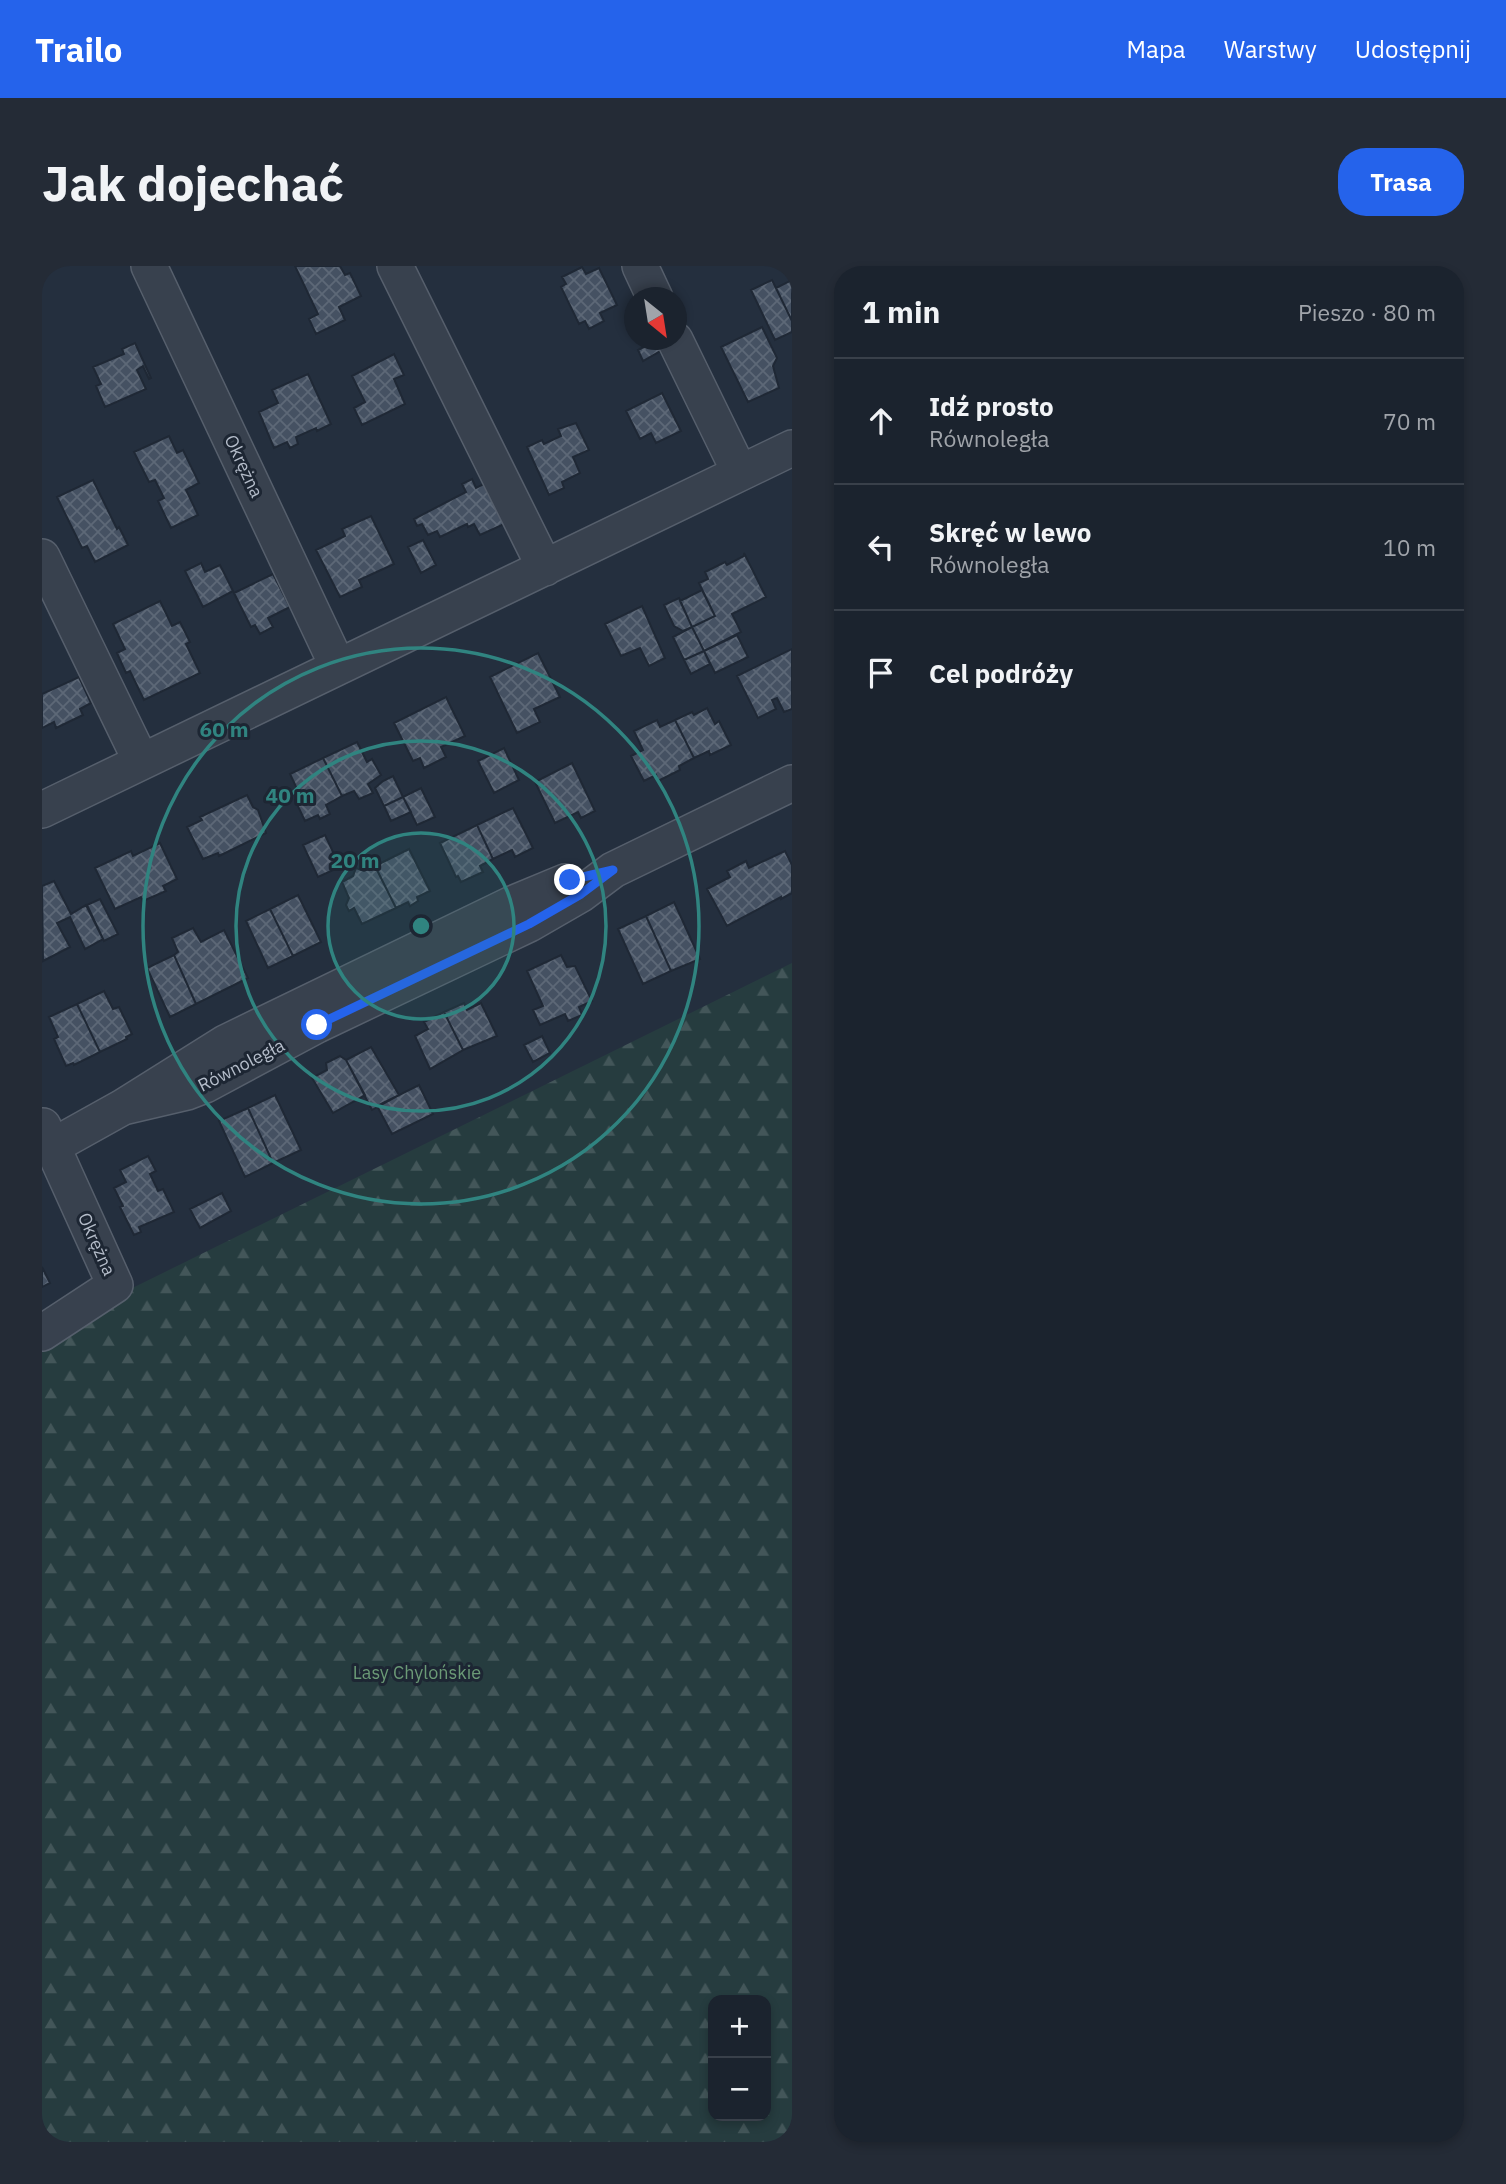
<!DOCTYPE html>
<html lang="pl">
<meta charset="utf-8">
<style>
body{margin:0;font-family:"IBM Plex Sans",sans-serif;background:#242b36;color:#f1f3f6}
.controls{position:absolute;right:21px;bottom:21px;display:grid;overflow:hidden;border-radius:14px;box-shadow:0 4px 10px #0003}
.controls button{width:63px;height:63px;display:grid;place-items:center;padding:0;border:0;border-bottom:2px solid #39404a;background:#1b232e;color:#f1f3f6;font:35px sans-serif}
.compass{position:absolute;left:582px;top:21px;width:63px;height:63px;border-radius:50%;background:#1b232e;box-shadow:0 4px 10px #0003;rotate:150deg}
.stop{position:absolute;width:21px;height:21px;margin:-16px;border:5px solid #2563eb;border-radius:50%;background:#fff}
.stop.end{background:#2563eb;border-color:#fff;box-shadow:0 2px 7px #0008}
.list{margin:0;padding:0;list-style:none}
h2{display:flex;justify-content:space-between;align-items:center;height:91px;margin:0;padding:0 28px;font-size:30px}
h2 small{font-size:23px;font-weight:400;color:#a0a4aa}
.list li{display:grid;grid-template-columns:46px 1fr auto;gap:21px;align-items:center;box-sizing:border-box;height:126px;padding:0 28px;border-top:2px solid #39404a}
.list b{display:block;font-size:26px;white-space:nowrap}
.list p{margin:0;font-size:23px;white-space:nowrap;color:#a0a4aa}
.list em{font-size:23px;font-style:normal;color:#a0a4aa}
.icon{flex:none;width:38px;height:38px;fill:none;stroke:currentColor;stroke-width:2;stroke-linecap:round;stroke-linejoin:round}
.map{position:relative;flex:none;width:750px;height:1876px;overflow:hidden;border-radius:28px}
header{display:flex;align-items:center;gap:42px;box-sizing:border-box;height:98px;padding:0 35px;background:#2563eb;color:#fff}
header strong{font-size:33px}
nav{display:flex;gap:38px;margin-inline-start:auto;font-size:24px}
.intro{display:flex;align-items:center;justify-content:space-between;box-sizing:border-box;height:168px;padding:0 42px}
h1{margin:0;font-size:49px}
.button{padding:18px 32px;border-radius:28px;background:#2563eb;color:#fff;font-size:24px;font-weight:700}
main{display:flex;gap:42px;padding:0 42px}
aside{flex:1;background:#1b232e;border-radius:28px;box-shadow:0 4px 10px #0003}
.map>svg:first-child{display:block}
.forest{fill:url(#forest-firs);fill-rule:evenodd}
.building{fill:url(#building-cross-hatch);stroke:#1f2835;stroke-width:2}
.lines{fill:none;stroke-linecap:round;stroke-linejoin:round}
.minor-casing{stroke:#565f6c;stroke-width:38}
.minor{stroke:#38414e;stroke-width:35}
.route{stroke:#2563eb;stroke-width:9}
.ring{fill:none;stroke:#308480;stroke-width:3.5}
.labels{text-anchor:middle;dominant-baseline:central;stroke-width:6;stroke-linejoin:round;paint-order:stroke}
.street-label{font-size:18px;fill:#b4bcc9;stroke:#1d2633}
.park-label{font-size:18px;fill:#6b9a76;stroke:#1d2633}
.centre{fill:#308480;stroke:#1d2633;stroke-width:3.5}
.ring-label{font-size:21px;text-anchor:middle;font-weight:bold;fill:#308480;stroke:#1d2633;stroke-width:6;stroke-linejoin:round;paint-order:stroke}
</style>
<header>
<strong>Trailo</strong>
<nav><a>Mapa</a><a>Warstwy</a><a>Udostępnij</a></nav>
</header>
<div class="intro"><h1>Jak dojechać</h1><a class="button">Trasa</a></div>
<main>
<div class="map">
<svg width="750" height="1876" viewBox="0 0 750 1876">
<defs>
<pattern id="forest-firs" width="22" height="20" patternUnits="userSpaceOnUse" patternTransform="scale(1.75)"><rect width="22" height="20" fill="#263c3f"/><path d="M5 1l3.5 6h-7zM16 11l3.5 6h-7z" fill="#435659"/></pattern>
<pattern id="building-cross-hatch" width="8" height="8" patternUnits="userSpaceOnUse" patternTransform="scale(1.75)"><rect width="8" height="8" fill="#455162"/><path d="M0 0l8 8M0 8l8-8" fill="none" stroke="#5d6877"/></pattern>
</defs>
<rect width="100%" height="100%" fill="#242f3e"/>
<path class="forest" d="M750,697V1876H0V1077L64,1035ZM671,1734H724V1850H671Z"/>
<path class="building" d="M253,0H298L303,9L308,7L319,30L297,41L303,54L274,68L267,53L276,48Z
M540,1L544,8L557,2L575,39L558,47L562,55L547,63L543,55L537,58L519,21L524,18L520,11Z
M730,14L750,55V66L733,74L709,24Z
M750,14V55L734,22Z
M720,61L735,92L731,100L737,122L706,136L679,81Z
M615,74L620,84L601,95L596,84Z
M93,77L109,112L107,113L101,100L95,104L104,123L63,141L54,120L59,118L51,101L82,88L80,83Z
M352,88L362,109L352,113L363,138L320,159L312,142L323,136L310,110Z
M266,108L289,158L275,165L274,162L254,171L256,178L248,182L245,176L232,182L217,146L236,137L230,124Z
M620,127L639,165L614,177L609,167L598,173L584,145Z
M534,157L547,184L531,191L538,207L520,216L522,222L507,229L485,181L500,174L502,178L519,170L516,163Z
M127,170L135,187L141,184L157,217L144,224L156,249L129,262L116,235L122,232L113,214L107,216L92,186Z
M430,213L434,222L450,214L469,255L438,269L432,258L426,261L425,258L398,271L395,265L386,269L380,258L375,260L372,253L424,226L420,218Z
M51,214L75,263L77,261L86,279L53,296L45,280L40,282L15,231Z
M329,250L352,298L317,314L320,321L298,331L274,284L303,270L300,263Z
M381,274L394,299L379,307L366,281Z
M702,287L724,331L690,348L699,366L662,385L650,361L673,350L657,317L666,313L663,306L683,296L685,299L702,290Z
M159,297L163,306L178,299L191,325L161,341L143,305Z
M231,308L248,341L226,352L231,361L218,368L213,359L209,361L192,327Z
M660,324L673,350L650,361L638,335Z
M637,332L650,361L641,365L632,360L622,339Z
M118,335L130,360L138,356L148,376L144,378L158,407L102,434L88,405L84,407L75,387L83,383L71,358Z
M600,340L623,392L607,400L598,382L579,390L563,358Z
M650,361L662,385L642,394L631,371Z
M695,369L706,391L673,407L662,385Z
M750,383V443L742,446L735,432L730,434L734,443L716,452L695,410Z
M662,385L668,398L649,408L642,394Z
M496,387L518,431L492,443L498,456L475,467L448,411Z
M37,411L49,437L38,443L41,449L14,462L12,456L0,462V428Z
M404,431L423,470L399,481L404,491L382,502L378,492L371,495L352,457Z
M665,442L673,458L677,455L689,479L668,489L667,485L652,492L633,454L650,446L652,449Z
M615,454L618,461L633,454L652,492L637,500L638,504L616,515L614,509L602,515L589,490L601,484L592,465Z
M315,476L325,496L330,493L339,509L326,518L331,527L317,533L312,525L300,530L281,492Z
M462,482L477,514L452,527L436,495Z
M281,492L300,530L284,539L288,548L278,553L276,549L263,555L253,534L259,531L248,508Z
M530,497L553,545L539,552L536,546L513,557L493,516Z
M351,510L361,531L342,540L333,522L341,515Z
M379,522L393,551L375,559L361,531Z
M205,529L211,541L216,544L224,567L177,590L176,587L161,593L145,561L160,554L158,551Z
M361,531L369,546L349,555L342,540Z
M471,542L491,582L473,591L470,584L451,593L435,559Z
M435,559L451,593L438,600L441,606L419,616L416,610L414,611L398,577Z
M283,569L298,601L276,611L261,579Z
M118,577L135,613L121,620L124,625L101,635L99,631L73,643L53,602L89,585L91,590Z
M367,583L388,625L375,631L376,635L368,640L366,636L354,642L333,600Z
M743,585L750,599V627L739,633V631L685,660L665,623L688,611L685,605L704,595L707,602Z
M333,600L354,642L320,658L312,642L307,645L304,639L307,632L300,616L311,610L314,602L322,605Z
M12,615L29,648L44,639L61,673L43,683L28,651L15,657L28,681L1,695L0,620Z
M256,629L279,676L251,690L228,643Z
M58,633L76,668L62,675L45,639Z
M632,636L658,693L629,705L604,650Z
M228,643L251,690L226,702L204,655Z
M604,650L629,705L601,718L576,663Z
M151,662L159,676L182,664L206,712L154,738L132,689L136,686L130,672Z
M132,689L154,738L128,751L105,702Z
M519,689L525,701L533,700L550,735L537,741L540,749L526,755L523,748L498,759L491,744L501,740L485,705Z
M62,725L71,743L77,741L90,768L84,771L85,773L58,786L35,738Z
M422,737L425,744L439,737L455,770L421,784L402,746Z
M35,738L58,786L32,799L31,797L24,800L12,773L16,771L7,751Z
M402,746L421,784L388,803L373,770L386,763L382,756Z
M500,770L508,787L491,796L482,779Z
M329,781L357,829L330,844L304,794Z
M298,790L304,794L323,829L291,847L270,812L285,804L284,797Z
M377,819L391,848L350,868L335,840Z
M233,829L259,884L231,897L206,842Z
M206,842L231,897L203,911L177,855Z
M106,890L114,905L108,908L116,925L121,923L132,946L97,961L99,966L92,969L78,941L81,940L72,922L84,916L78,904Z
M180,927L189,945L158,962L148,943Z
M0,1001L8,1017L0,1021Z"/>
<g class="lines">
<defs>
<path id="minor" d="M107,0L296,401
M353,0L503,302
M598,0L613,32
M633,74L698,207
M0,291L99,495
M0,544L750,182
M81,841L145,826L163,819L275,759L487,658L539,628L571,604L750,517
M11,880L81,841L183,777L470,638L523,616
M0,1067L73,1019L1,860"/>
</defs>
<use href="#minor" class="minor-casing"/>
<use href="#minor" class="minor"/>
</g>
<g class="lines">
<path class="route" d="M275,759L487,658L539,628L571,604L528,614"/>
</g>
<circle cx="379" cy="660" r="93" fill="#308480" fill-opacity=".12"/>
<g class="ring">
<circle cx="379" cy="660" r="93"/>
<circle cx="379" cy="660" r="185"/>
<circle cx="379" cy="660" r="278"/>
</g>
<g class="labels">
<g class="street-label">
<text transform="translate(202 200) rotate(65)">Okrężna</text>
<text transform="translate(199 799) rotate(-27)">Równoległa</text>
<text transform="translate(55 978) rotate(66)">Okrężna</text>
</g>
<g class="park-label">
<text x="375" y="1406">Lasy Chylońskie</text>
</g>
</g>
<circle cx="379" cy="660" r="10" class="centre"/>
<g class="ring-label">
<text x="182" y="471">60 m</text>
<text x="248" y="537">40 m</text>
<text x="313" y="602">20 m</text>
</g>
</svg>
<div class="controls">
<button>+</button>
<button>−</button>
</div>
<svg class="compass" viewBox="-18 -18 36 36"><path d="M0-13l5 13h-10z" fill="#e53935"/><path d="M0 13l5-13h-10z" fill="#a0a4aa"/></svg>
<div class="stop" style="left:275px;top:759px"></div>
<div class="stop end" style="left:528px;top:614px"></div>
</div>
<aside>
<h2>1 min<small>Pieszo · 80 m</small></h2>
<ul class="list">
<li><svg class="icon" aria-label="ahead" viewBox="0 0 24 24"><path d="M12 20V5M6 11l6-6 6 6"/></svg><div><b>Idź prosto</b><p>Równoległa</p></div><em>70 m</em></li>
<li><svg class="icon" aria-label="left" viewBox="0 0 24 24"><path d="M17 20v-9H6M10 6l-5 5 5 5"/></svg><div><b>Skręć w lewo</b><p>Równoległa</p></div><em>10 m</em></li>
<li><svg class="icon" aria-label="arrive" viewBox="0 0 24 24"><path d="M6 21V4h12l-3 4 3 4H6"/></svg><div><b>Cel podróży</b></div></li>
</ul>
</aside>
</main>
